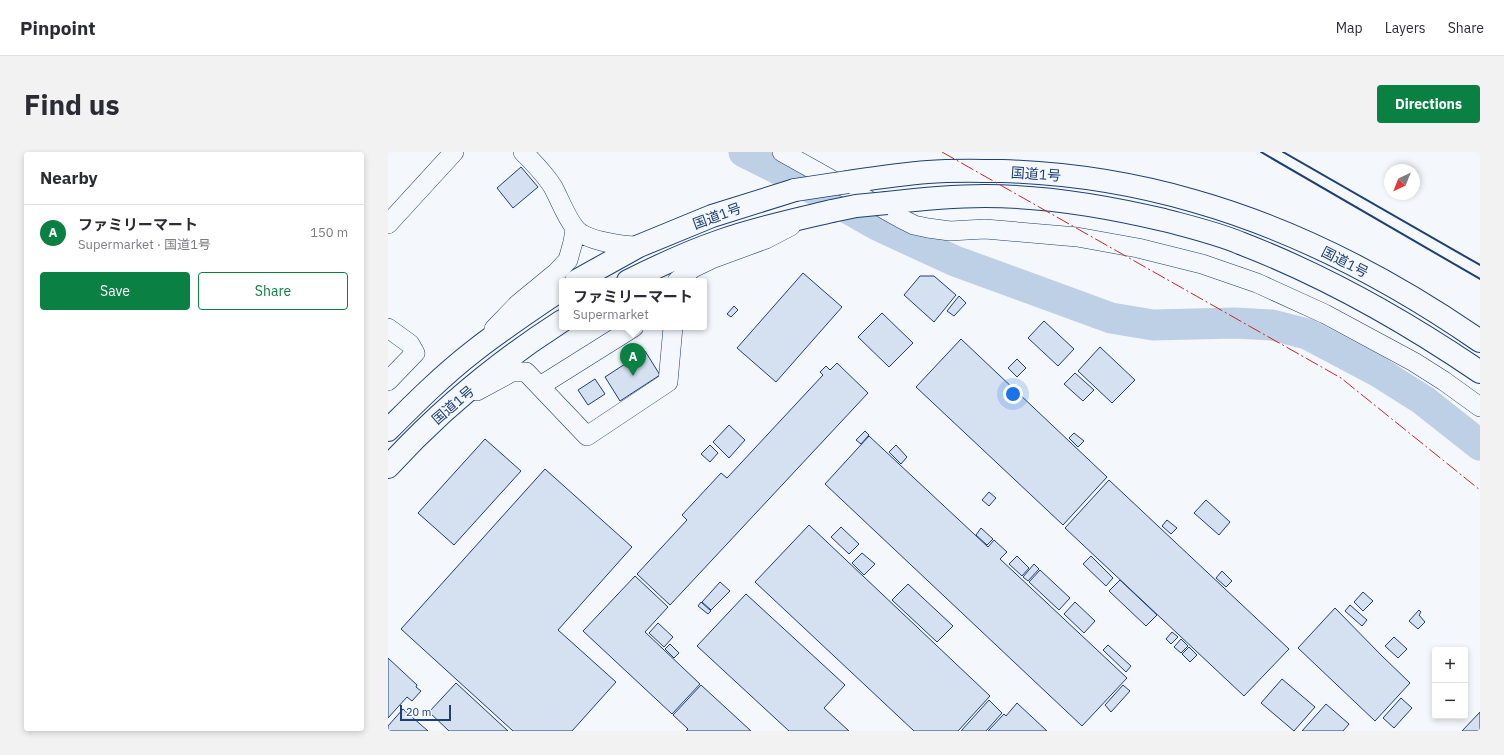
<!DOCTYPE html>
<meta charset="utf-8">
<style>
body{margin:0;font-family:"IBM Plex Sans","Noto Sans JP",sans-serif;background:#f2f2f3;color:#2b2b33}
.controls{position:absolute;right:12px;bottom:12px;display:grid;overflow:hidden;border-radius:4px;box-shadow:0 2px 6px #0003}
.controls button{width:36px;height:36px;display:grid;place-items:center;padding:0;border:0;border-bottom:1px solid #e1e1e2;background:#fff;color:#2b2b33;font:20px sans-serif}
.compass{position:absolute;left:996px;top:12px;width:36px;height:36px;border-radius:50%;background:#fff;box-shadow:0 2px 6px #0003;rotate:223deg}
.scale{position:absolute;left:12px;bottom:10px;width:51px;box-sizing:border-box;padding-left:4px;border:2px solid #1d3f73;border-top:0;font-size:11px;line-height:14px;white-space:nowrap;color:#1d3f73;-webkit-text-stroke:3px #f4f7fb;paint-order:stroke}
.you{position:absolute;left:625px;top:242px;width:14px;height:14px;margin:-10px;border:3px solid #fff;border-radius:50%;background:#1a73e8;box-shadow:0 0 0 6px #1a73e833}
.badge{display:grid;place-items:center;width:26px;height:26px;border-radius:50%;background:#0b8043;color:#fff;font-size:13px;font-weight:700}
.pin{position:absolute;translate:-50% -33px;filter:drop-shadow(0 1px 2px #0008)}
.pin::after{content:'';position:absolute;top:21px;width:14px;height:12px;background:inherit;clip-path:polygon(0 0,100% 0,50% 100%)}
.popup{position:absolute;left:171px;top:126px;width:148px;height:52px;box-sizing:border-box;display:grid;place-content:center;border-radius:4px;background:#fff;filter:drop-shadow(0 1px 3px #0005);font-size:13px;white-space:nowrap;color:#7c7c81}
.popup b{font-size:15px;color:#2b2b33}
.popup::after{content:'';position:absolute;left:50%;top:100%;margin-left:-8px;border:8px solid transparent;border-top-color:#fff}
.list{margin:0;padding:0;list-style:none}
h2{display:flex;justify-content:space-between;align-items:center;height:52px;margin:0;padding:0 16px;font-size:17px}
h2 small{font-size:13px;font-weight:400;color:#7c7c81}
.list li{display:grid;grid-template-columns:26px 1fr auto;gap:12px;align-items:center;box-sizing:border-box;height:56px;padding:0 16px;border-top:1px solid #e1e1e2}
.list b{display:block;font-size:15px;white-space:nowrap}
.list p{margin:0;font-size:13px;white-space:nowrap;color:#7c7c81}
.list em{font-size:13px;font-style:normal;color:#7c7c81}
.actions{display:flex;gap:8px;padding:12px 16px}
.actions a{flex:1;padding:9px 0;border:1px solid #0b8043;border-radius:4px;text-align:center;font-size:14px;color:#0b8043}
.actions .main{background:#0b8043;color:#fff}
.map{position:relative;flex:none;width:1092px;height:579px;overflow:hidden;border-radius:4px}
header{display:flex;align-items:center;gap:24px;box-sizing:border-box;height:56px;padding:0 20px;background:#fff;border-bottom:1px solid #e1e1e2}
header strong{font-size:19px}
nav{display:flex;gap:22px;margin-inline-start:auto;font-size:14px}
.intro{display:flex;align-items:center;justify-content:space-between;box-sizing:border-box;height:96px;padding:0 24px}
h1{margin:0;font-size:28px}
.button{padding:10px 18px;border-radius:4px;background:#0b8043;color:#fff;font-size:14px;font-weight:700}
main{display:flex;gap:24px;padding:0 24px}
aside{flex:1;background:#fff;border-radius:4px;box-shadow:0 2px 6px #0003}
.map>svg:first-child{display:block}
.lines{fill:none;stroke-linecap:round;stroke-linejoin:round}
.river{stroke:#bed0e5;stroke-width:31}
.building{fill:#d5e0f0;stroke:#1d3f73}
.minor-casing{stroke:#1d3f73;stroke-width:20}
.highway-casing{stroke:#1d3f73;stroke-width:24}
.minor{stroke:#f4f7fb;stroke-width:19}
.highway{stroke:#f4f7fb;stroke-width:22}
.highway-bridge-casing{stroke:#1d3f73;stroke-width:24;stroke-linecap:butt}
.highway-bridge{stroke:#f4f7fb;stroke-width:22}
.wall{stroke:#1d3f73;stroke-width:2}
.power{stroke:#c62828;stroke-width:1;stroke-dasharray:14 3 2 3;stroke-linecap:butt}
.labels{text-anchor:middle;dominant-baseline:central;stroke-width:3;stroke-linejoin:round;paint-order:stroke}
.street-label{font-size:14px;fill:#1d3f73;stroke:#f4f7fb}
</style>
<header>
<strong>Pinpoint</strong>
<nav><a>Map</a><a>Layers</a><a>Share</a></nav>
</header>
<div class="intro"><h1>Find us</h1><a class="button">Directions</a></div>
<main>
<aside>
<h2>Nearby<small></small></h2>
<ul class="list">
<li><span class="badge">A</span><div><b>ファミリーマート</b><p>Supermarket · 国道1号</p></div><em>150 m</em></li>
</ul>
<div class="actions"><a class="main">Save</a><a>Share</a></div>
</aside>
<div class="map">
<svg width="1092" height="579" viewBox="0 0 1092 579">
<rect width="100%" height="100%" fill="#f4f7fb"/>
<g class="lines">
<path class="river" d="M356,0L390,17L491,74L567,109L723,166L765,173L847,171L884,173L919,182L989,219L1035,248L1092,293"/>
</g>
<path class="building" d="M133,15L150,35L125,56L109,36Z
M415,121L454,155L388,230L349,196Z
M532,124H546L568,143L546,170L516,143Z
M571,144L578,151L566,164L559,159Z
M346,154L350,158L343,165L339,162Z
M494,161L525,191L501,215L470,185Z
M656,169L686,197L670,214L640,186Z
M573,187L719,325L675,373L528,235Z
M712,195L747,228L724,251L690,219Z
M257,199L272,223L232,249L217,225Z
M629,207L638,216L629,225L620,216Z
M449,211L480,241L282,453L249,422L299,368L294,363L333,321L339,326L435,223L432,220L438,214L442,218Z
M687,221L706,238L695,249L676,232Z
M207,227L217,242L200,253L190,238Z
M341,273L357,288L341,306L325,290Z
M477,279L481,283L473,292L468,288Z
M686,281L696,289L690,295L681,286Z
M481,284L600,395L606,388L619,400L612,407L739,526L694,574L437,332Z
M97,287L133,319L66,393L30,361Z
M322,293L330,301L322,310L313,302Z
M508,293L519,305L513,312L501,300Z
M157,317L244,395L170,478L228,530L184,579H125L13,477Z
M721,328L901,497L856,544L677,376Z
M601,340L608,346L601,354L594,348Z
M818,348L842,370L831,383L806,361Z
M779,368L789,376L783,382L774,374Z
M421,373L602,544L570,579H526L367,430Z
M453,375L471,392L461,402L443,385Z
M593,376L605,387L599,393L588,383Z
M474,401L487,412L476,423L464,411Z
M629,404L641,416L634,424L621,412Z
M703,404L725,426L718,434L695,412Z
M646,412L651,417L640,429L635,425Z
M652,418L682,446L671,458L641,430Z
M834,419L844,429L838,435L828,426Z
M247,424L280,455L257,480L312,532L284,562L195,479Z
M732,428L769,463L758,474L721,439Z
M332,430L342,439L323,458L314,450Z
M520,432L565,474L549,490L504,448Z
M975,440L985,449L975,459L966,450Z
M358,442L457,533L436,556L461,579H401L309,494Z
M313,450L323,459L320,462L310,454Z
M687,450L707,469L696,481L676,462Z
M962,453L979,468L974,474L957,459Z
M947,456L993,503L1022,531L987,569L910,496Z
M1031,458L1033,460L1031,463L1037,470L1030,477L1021,469Z
M270,471L285,485L276,495L261,481Z
M784,480L790,485L783,492L778,487Z
M1006,485L1019,497L1010,506L997,494Z
M793,487L800,494L793,501L786,495Z
M282,492L291,501L286,506L277,497Z
M720,493L743,514L738,520L715,498Z
M801,495L809,503L802,510L794,502Z
M0,506L29,533L28,535L33,539L24,549L19,545L0,566Z
M894,527L927,555L906,579L873,551Z
M68,531L120,579H61L41,560Z
M313,533L363,579H298L300,577L285,563Z
M735,533L742,539L723,560L717,553Z
M1013,546L1024,556L1006,576L995,566Z
M601,548L614,561L598,579H573Z
M629,551L659,579H600L616,562L618,564Z
M938,552L961,572L955,579H914Z
M15,557L40,579H0V574Z
M1092,560V579H1074Z"/>
<g class="lines">
<defs>
<path id="minor" d="M135,0C146,11 157,22 165,35C172,48 178,65 187,76C197,89 235,94 251,94
M394,0L512,66L526,73L540,76L562,79L597,77L689,85L750,96L814,112L869,131L937,162L1026,210L1056,229L1092,255
M0,72L66,0
M289,129L305,116L326,106L378,87L403,74
M0,176L22,192L27,201L0,229
M106,177L130,152L169,120L180,108L185,90L187,77
M152,234L246,175
M89,239L124,220H138L199,284L280,230L285,175"/>
<path id="highway" d="M460,30C487,26 513,22 540,20C565,18 590,19 614,19C679,21 744,31 806,49C908,78 1005,129 1092,189
M499,51C532,47 564,44 597,44C658,44 717,54 776,68C802,75 828,81 852,91C938,124 1017,169 1092,220
M188,129L251,94L324,64L407,38
M240,129C270,114 300,100 332,89C368,76 406,68 444,59
M0,278C27,251 55,223 86,199C114,177 144,157 174,137
M0,315C51,259 110,210 174,169"/>
</defs>
<use href="#minor" class="minor-casing"/>
<use href="#highway" class="highway-casing"/>
<use href="#minor" class="minor"/>
<use href="#highway" class="highway"/>
<defs>
<path id="highway-bridge" d="M407,38L460,30
M444,59L468,54L499,51"/>
</defs>
<use href="#highway-bridge" class="highway-bridge-casing"/>
<use href="#highway-bridge" class="highway-bridge"/>
<path class="wall" d="M873,0L1092,127
M895,0L1092,113"/>
<path class="power" d="M554,0L953,226L1092,338"/>
</g>
<g class="labels">
<g class="street-label">
<text transform="translate(648 22) rotate(4)">国道1号</text>
<text transform="translate(329 64) rotate(-20)">国道1号</text>
<text transform="translate(957 110) rotate(27)">国道1号</text>
<text transform="translate(65 253) rotate(-41)">国道1号</text>
</g>
</g>
</svg>
<div class="controls">
<button>+</button>
<button>−</button>
</div>
<svg class="compass" viewBox="-18 -18 36 36"><path d="M0-13l5 13h-10z" fill="#e53935"/><path d="M0 13l5-13h-10z" fill="#7c7c81"/></svg>
<div class="scale">20 m</div>
<div class="you"></div>
<div class="pin badge" style="left:245px;top:224px">A</div>
<div class="popup"><b>ファミリーマート</b>Supermarket</div>
</div>
</main>
